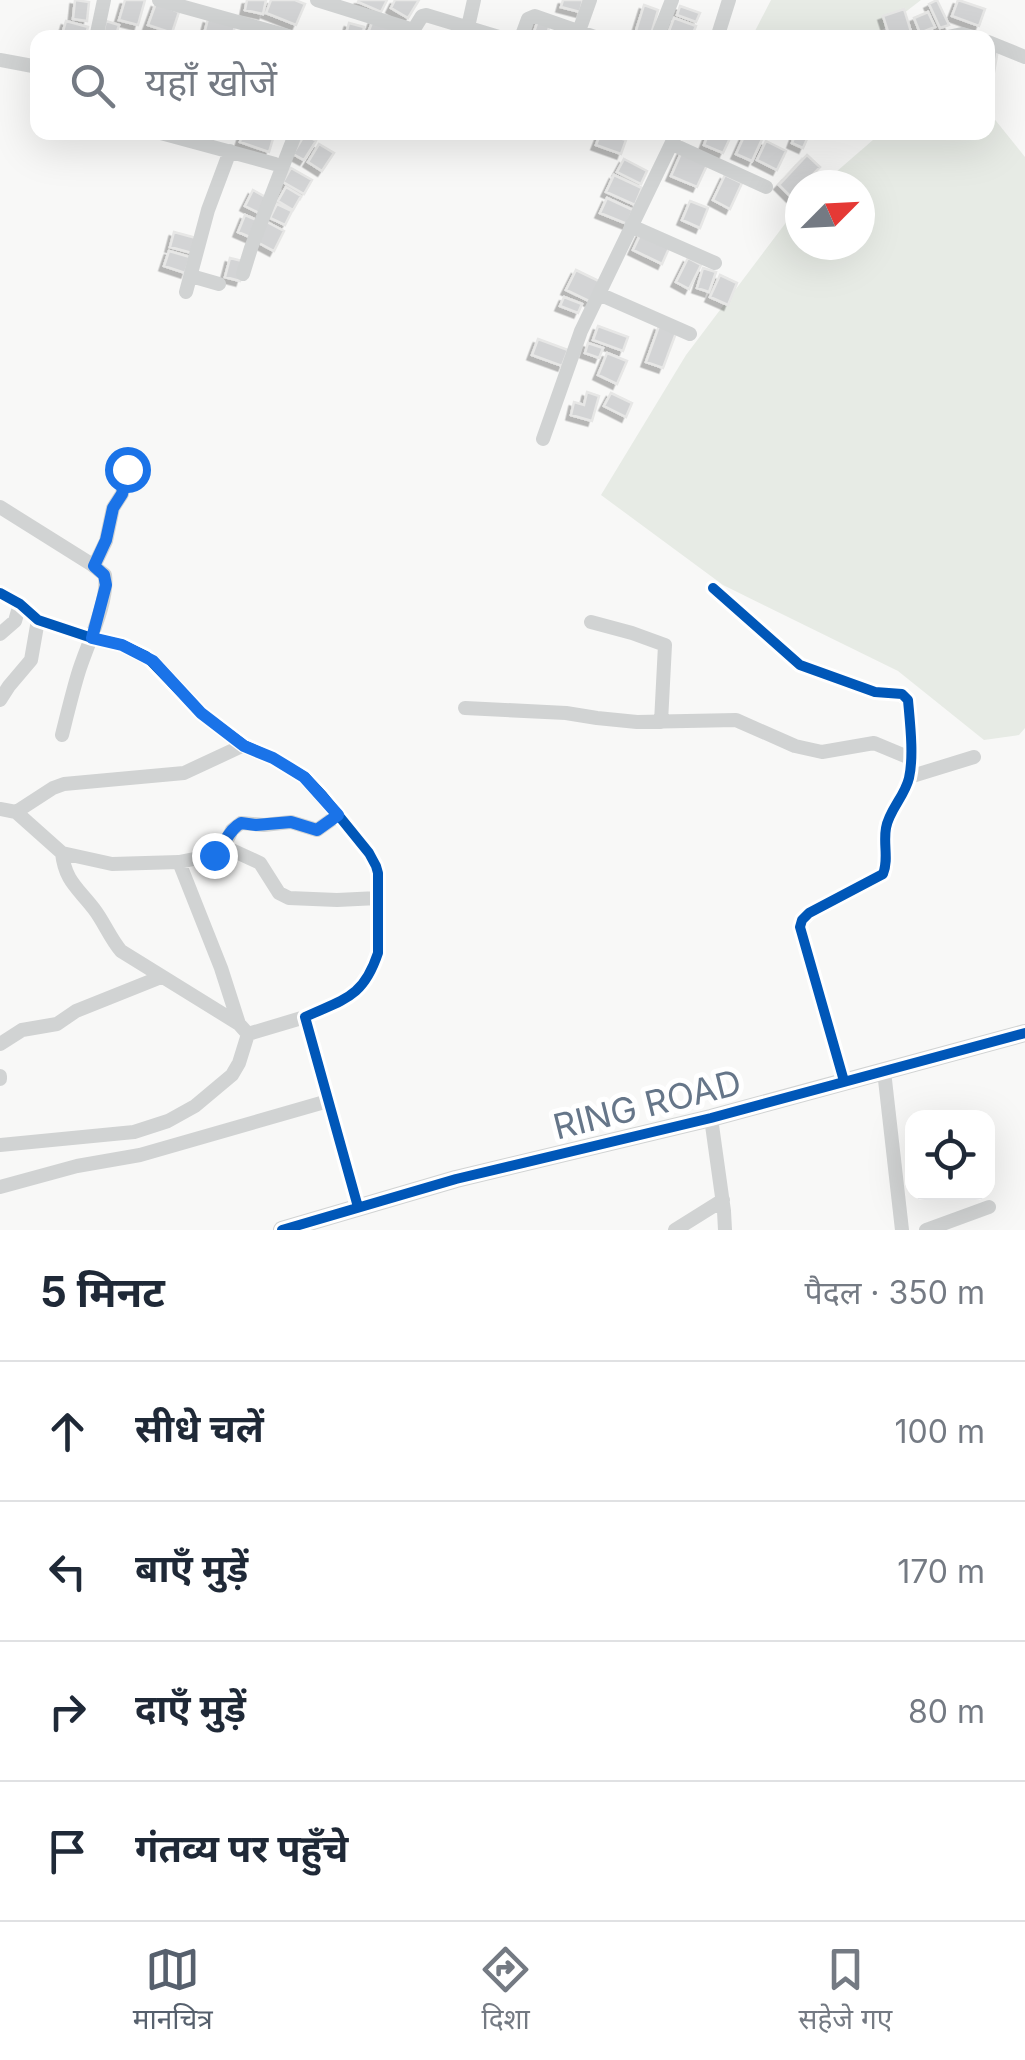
<!DOCTYPE html>
<html lang="hi">
<meta charset="utf-8">
<style>
body{margin:0;font-family:Inter,"Noto Sans Devanagari",sans-serif;background:#f2f2f3;color:#1f2937}
.controls{position:absolute;right:30px;bottom:30px;display:grid;overflow:hidden;border-radius:20px;box-shadow:0 10px 40px #0002}
.controls button{width:90px;height:90px;display:grid;place-items:center;padding:0;border:0;border-bottom:2px solid #e0e1e3;background:#fff;color:#1f2937;font:50px sans-serif}
.compass{position:absolute;left:785px;top:170px;width:90px;height:90px;border-radius:50%;background:#fff;box-shadow:0 10px 40px #0002;rotate:66deg}
.stop{position:absolute;width:30px;height:30px;margin:-22px;border:8px solid #1a73e8;border-radius:50%;background:#fff}
.stop.end{background:#1a73e8;border-color:#fff;box-shadow:0 2px 10px #0008}
.list{margin:0;padding:0;list-style:none}
h2{display:flex;justify-content:space-between;align-items:center;height:130px;margin:0;padding:0 40px;font-size:42px}
h2 small{font-size:32px;font-weight:400;color:#747a83}
.list li{display:grid;grid-template-columns:65px 1fr auto;gap:30px;align-items:center;box-sizing:border-box;height:140px;padding:0 40px;border-top:2px solid #e0e1e3}
.list b{display:block;font-size:38px;white-space:nowrap}
.list em{font-size:32px;font-style:normal;color:#747a83}
.icon{flex:none;width:55px;height:55px;fill:none;stroke:currentColor;stroke-width:2;stroke-linecap:round;stroke-linejoin:round}
.map{position:relative;flex:none;width:1025px;height:1230px;overflow:hidden}
.search{position:absolute;background:#fff;box-shadow:0 10px 40px #0002;left:30px;right:30px;top:30px;height:110px;display:flex;align-items:center;gap:25px;box-sizing:border-box;padding:0 35px;border-radius:20px;color:#747a83;font-size:38px}
.sheet{height:690px;background:#fff}
nav{display:flex;justify-content:space-around;align-items:center;box-sizing:border-box;height:140px;border-top:2px solid #e0e1e3;background:#fff;font-size:28px;color:#747a83}
nav a{display:grid;justify-items:center;gap:5px}
nav .on{color:#56606d}
.map>svg:first-child{display:block}
.green{fill:#e7ebe5}
.building{fill:#d3d4d5;stroke:#e7e7e6;stroke-width:2.5;filter:url(#shadow)}
.lines{fill:none;stroke-linecap:round;stroke-linejoin:round}
.minor{stroke:#d1d3d3;stroke-width:14}
.tertiary{stroke:#d1d3d3;stroke-width:18}
.cycleway-casing{stroke:#fff;stroke-width:16}
.cycleway{stroke:#0057b8;stroke-width:10}
.route{stroke:#1a73e8;stroke-width:12}
.labels{text-anchor:middle;dominant-baseline:central;stroke-width:10;stroke-linejoin:round;paint-order:stroke}
.street-label{font-size:35px;fill:#667689;stroke:#fff}
</style>
<div class="map">
<svg width="1025" height="1230" viewBox="0 0 1025 1230">
<defs>
<filter id="shadow"><feDropShadow dx="-4.5" dy="4.5" stdDeviation="0" flood-color="#0004"/></filter>
</defs>
<rect width="100%" height="100%" fill="#f8f8f7"/>
<path class="green" d="M771,0H921L873,37H767L755,31Z
M988,111L1025,157V728L1019,735L984,740L898,671L723,585L601,495L686,355L800,204V245H860V185H821L881,133L988,132Z"/>
<path class="building" d="M75,0L89,2L87,21L73,19Z
M125,0H145L138,25L119,20Z
M247,0H266L263,14L245,10Z
M271,0H295L305,4L296,25L266,13Z
M359,0H387L381,12L358,2Z
M395,0H419L408,18L391,8Z
M563,0H583L580,12L561,7Z
M937,0L949,25L940,28L929,4Z
M958,0L985,9L979,26L952,16Z
M156,3L179,12L172,33L148,25Z
M644,5L658,10L650,38L635,34Z
M680,6L700,13L696,22L677,15Z
M904,9L912,35L890,38L883,16Z
M928,12L935,27L920,33L914,18Z
M674,18L696,26L691,38L669,31Z
M208,19L235,26L232,38H203Z
M373,20L395,28L392,38H366Z
M538,20L550,24L546,38H532Z
M66,21L88,27L85,38H61Z
M106,21L119,25L115,38H102Z
M349,23L364,27L362,38H345Z
M988,47L998,50L994,72L988,71Z
M243,132H275L269,152L240,142Z
M601,132L626,140L621,154L596,145Z
M709,132H717L730,138L723,153L704,145Z
M746,132H753L763,137L752,161L736,154Z
M796,132H810L803,148L792,143Z
M305,134L316,141L304,160L293,154Z
M766,141L786,151L777,170L757,160Z
M319,144L334,153L322,171L308,162Z
M682,151L708,163L697,187L671,176Z
M807,155L820,167L791,197L779,185Z
M624,159L647,171L641,184L617,172Z
M291,168L312,180L304,194L283,182Z
M614,175L642,188L635,205L606,192Z
M725,175L742,183L730,209L713,200Z
M286,187L301,196L293,210L278,201Z
M253,190L269,199L261,214L245,206Z
M607,198L633,210L627,224L600,213Z
M690,201L708,208L700,228L682,220Z
M277,204L292,211L285,225L270,218Z
M245,215L259,221L252,238L238,232Z
M267,222L284,231L274,251L257,242Z
M174,232L196,238L192,253L170,247Z
M641,233L670,246L662,264L633,250Z
M169,251L190,257L185,273L164,266Z
M230,258L246,262L240,281L225,277Z
M688,258L701,265L689,289L676,282Z
M703,268L716,272L709,292L697,288Z
M576,270L601,282L591,302L566,290Z
M720,275L737,283L728,305L710,297Z
M564,297L582,304L578,313L560,306Z
M598,326L628,337L623,351L593,340Z
M659,326L676,333L663,368L646,362Z
M538,339L568,350L562,366L532,355Z
M588,343L603,348L599,358L585,353Z
M607,353L627,361L617,384L598,375Z
M587,392L599,396L592,421L571,415L574,402L584,405Z
M611,393L632,403L626,417L604,406Z"/>
<g class="lines">
<path class="minor" d="M159,0L295,38
M317,0L410,29H414L422,16L426,15L502,38
M468,27L474,0
M579,31L590,0
M96,38L104,0
M521,38L528,19L535,16L598,38
M657,38L672,0
M717,38L729,0
M943,38L962,34L977,38
M988,42L1025,57
M0,60L38,67
M157,132L275,164
M672,144L766,187
M631,226L715,263
M243,274L251,248L296,132
M191,276L219,284
M186,292L208,210L230,151
M599,294L690,334
M543,439L581,331L677,132
M0,507L91,564L105,575C109,602 86,647 78,674C72,694 67,715 62,735
M94,566L106,541L113,508L122,494L127,469
M713,588L800,665L875,692L902,694L908,700C910,723 914,756 909,778C905,796 889,810 886,828C883,844 889,859 883,874L809,913L802,920L800,927L844,1081
M0,593L20,604L38,620L92,638L123,645L146,656L201,713L244,745L273,758L305,777L322,795L369,853L376,866L378,873V953C363,998 344,999 305,1017L358,1207
M591,622L632,633L665,645L661,722
M0,634L15,621L20,604
M0,700L9,686L31,660L38,620
M465,708L566,713L597,718L637,722L736,720L795,746L822,752L874,743L910,758
M909,777L974,757
M0,809L16,812L62,853C65,881 78,888 94,909C104,922 110,938 121,951L239,1024L248,1034
M16,812L53,788L64,784L184,773L244,745
M223,846L260,863L279,893L289,898L337,900L378,898
M62,853L112,864L179,862L214,855L226,842L232,830L241,823L264,825L291,822L317,830L338,815
M179,862L221,968L239,1024
M0,1044L22,1030L57,1024L76,1011L161,977
M884,1071L902,1230
M0,1076V1079
M711,1118L724,1211L725,1230
M0,1145L134,1132L168,1121L195,1106L232,1075L239,1063L248,1034L305,1017
M0,1187L77,1166L140,1155L328,1101
M675,1230L723,1200
M926,1230L989,1207"/>
<path class="tertiary" d="M282,1230L456,1179L711,1118L1025,1033"/>
<defs>
<path id="cycleway" d="M713,588L800,665L875,692L902,694L908,700C910,723 914,756 909,778C905,796 889,810 886,828C883,844 889,859 883,874L809,913L802,920L800,927L844,1081
M0,593L20,604L38,620L92,638L123,645L146,656L201,713L244,745L273,758L305,777L322,795L369,853L376,866L378,873V953C363,998 344,999 305,1017L358,1207
M282,1230L456,1179L711,1118L1025,1033"/>
</defs>
<use href="#cycleway" class="cycleway-casing"/>
<use href="#cycleway" class="cycleway"/>
</g>
<g class="lines">
<path class="route" d="M127,469L122,494L113,508L106,540L94,566L104,575L106,585L92,638L122,645L153,661L201,713L244,746L273,758L304,777L338,815L317,830L291,822L256,825L241,823C229,829 225,845 214,855"/>
</g>
<g class="labels">
<g class="street-label">
<text transform="translate(647 1104) rotate(-14)">RING ROAD</text>
</g>
</g>
</svg>
<div class="controls">
<button><svg class="icon" aria-label="locate" viewBox="0 0 24 24"><circle cx="12" cy="12" r="6"/><path d="M12 2v4M12 18v4M2 12h4M18 12h4"/></svg></button>
</div>
<svg class="compass" viewBox="-18 -18 36 36"><path d="M0-13l5 13h-10z" fill="#e53935"/><path d="M0 13l5-13h-10z" fill="#747a83"/></svg>
<div class="stop" style="left:127px;top:469px"></div>
<div class="stop end" style="left:214px;top:855px"></div>
<div class="search"><svg class="icon" aria-label="search" viewBox="0 0 24 24"><circle cx="10" cy="10" r="6"/><path d="M15 15l6 6"/></svg>यहाँ खोजें</div>
</div>
<section class="sheet">
<h2>5 मिनट<small>पैदल · 350 m</small></h2>
<ul class="list">
<li><svg class="icon" aria-label="ahead" viewBox="0 0 24 24"><path d="M12 20V5M6 11l6-6 6 6"/></svg><div><b>सीधे चलें</b></div><em>100 m</em></li>
<li><svg class="icon" aria-label="left" viewBox="0 0 24 24"><path d="M17 20v-9H6M10 6l-5 5 5 5"/></svg><div><b>बाएँ मुड़ें</b></div><em>170 m</em></li>
<li><svg class="icon" aria-label="right" viewBox="0 0 24 24"><path d="M7 20v-9h11M14 6l5 5-5 5"/></svg><div><b>दाएँ मुड़ें</b></div><em>80 m</em></li>
<li><svg class="icon" aria-label="arrive" viewBox="0 0 24 24"><path d="M6 21V4h12l-3 4 3 4H6"/></svg><div><b>गंतव्य पर पहुँचे</b></div></li>
</ul>
</section>
<nav>
<a class="on"><svg class="icon" aria-label="map" viewBox="0 0 24 24"><path d="M3 6l6-2 6 2 6-2v14l-6 2-6-2-6 2zM9 4v14M15 6v14"/></svg>मानचित्र</a>
<a><svg class="icon" aria-label="directions" viewBox="0 0 24 24"><path d="M12 3l9 9-9 9-9-9zM9 14v-3h6M13 9l2 2-2 2"/></svg>दिशा</a>
<a><svg class="icon" aria-label="saved" viewBox="0 0 24 24"><path d="M7 4h10v16l-5-4-5 4z"/></svg>सहेजे गए</a>
</nav>
